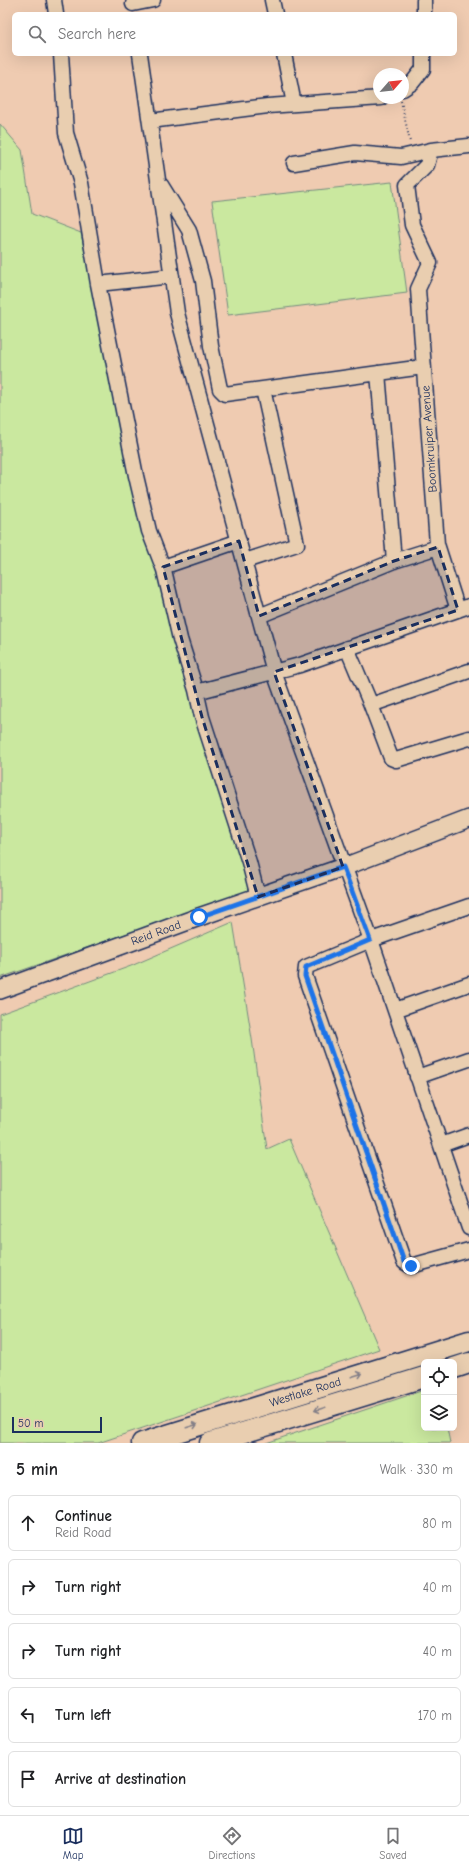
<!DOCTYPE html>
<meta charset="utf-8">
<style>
body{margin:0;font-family:"Comic Neue",sans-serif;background:#f2f2f2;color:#202124}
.controls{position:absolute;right:12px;bottom:12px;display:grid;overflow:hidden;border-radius:6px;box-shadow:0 4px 16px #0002}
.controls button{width:36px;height:36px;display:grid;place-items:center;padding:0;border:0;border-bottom:1px solid #e0e0e0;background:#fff;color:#202124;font:20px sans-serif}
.compass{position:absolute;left:373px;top:68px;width:36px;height:36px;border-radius:50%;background:#fff;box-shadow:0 4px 16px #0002;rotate:62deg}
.scale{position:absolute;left:12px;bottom:10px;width:90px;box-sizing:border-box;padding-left:4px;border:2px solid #1b2f5e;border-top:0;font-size:11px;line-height:14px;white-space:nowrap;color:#1b2f5e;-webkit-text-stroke:3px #e9ceb0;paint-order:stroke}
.stop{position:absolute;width:12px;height:12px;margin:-9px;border:3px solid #1a73e8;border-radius:50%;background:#fff}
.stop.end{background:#1a73e8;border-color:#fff;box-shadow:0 1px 4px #0008}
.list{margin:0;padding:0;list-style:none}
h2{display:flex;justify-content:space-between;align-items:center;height:52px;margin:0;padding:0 16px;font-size:17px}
h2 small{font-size:13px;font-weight:400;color:#757577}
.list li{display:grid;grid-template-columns:26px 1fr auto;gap:12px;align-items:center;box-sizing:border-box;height:56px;margin:0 8px 8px;padding:0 8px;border:1px solid #e0e0e0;border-radius:6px}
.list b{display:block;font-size:15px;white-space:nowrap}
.list p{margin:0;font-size:13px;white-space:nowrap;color:#757577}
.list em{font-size:13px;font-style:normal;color:#757577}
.icon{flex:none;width:22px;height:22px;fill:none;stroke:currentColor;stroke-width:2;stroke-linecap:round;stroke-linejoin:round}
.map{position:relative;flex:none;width:469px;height:1443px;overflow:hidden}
.search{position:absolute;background:#fff;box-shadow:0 4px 16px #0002;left:12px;right:12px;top:12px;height:44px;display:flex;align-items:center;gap:10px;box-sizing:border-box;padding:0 14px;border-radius:6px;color:#757577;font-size:15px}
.sheet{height:372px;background:#fff}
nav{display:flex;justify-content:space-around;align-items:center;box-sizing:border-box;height:56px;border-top:1px solid #e0e0e0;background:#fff;font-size:11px;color:#757577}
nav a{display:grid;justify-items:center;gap:2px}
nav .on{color:#1b2f5e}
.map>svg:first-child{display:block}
.green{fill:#cae89f;stroke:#728c7e}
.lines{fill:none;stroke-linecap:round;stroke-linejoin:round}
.minor-casing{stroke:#1b2f5e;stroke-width:17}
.tertiary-casing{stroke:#1b2f5e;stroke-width:20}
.secondary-casing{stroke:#1b2f5e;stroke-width:23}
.path{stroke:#1b2f5e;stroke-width:2;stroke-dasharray:1 3;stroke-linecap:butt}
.minor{stroke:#e9ceb0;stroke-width:14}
.tertiary{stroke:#e9ceb0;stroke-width:17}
.secondary{stroke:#e9ceb0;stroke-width:20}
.oneway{stroke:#827e87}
.route{stroke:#1a73e8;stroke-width:5}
.marked{fill:#1b2f5e;fill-opacity:0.2;stroke:#1b2f5e;stroke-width:3;stroke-dasharray:8 5;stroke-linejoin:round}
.labels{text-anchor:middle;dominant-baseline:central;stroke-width:4;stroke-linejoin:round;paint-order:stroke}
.street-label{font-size:12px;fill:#1b2f5e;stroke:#e9ceb0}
</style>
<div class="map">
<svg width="469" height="1443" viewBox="0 0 469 1443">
<rect width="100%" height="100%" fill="#efcbb1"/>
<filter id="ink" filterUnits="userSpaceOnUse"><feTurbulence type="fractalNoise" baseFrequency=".025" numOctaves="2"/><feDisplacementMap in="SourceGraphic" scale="8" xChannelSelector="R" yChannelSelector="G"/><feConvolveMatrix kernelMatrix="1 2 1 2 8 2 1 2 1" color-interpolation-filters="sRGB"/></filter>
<g filter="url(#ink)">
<path class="green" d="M0,124L22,150L32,214L81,233L124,449L179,657L255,889L0,978Z
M392,182L407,293L228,315L212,201Z
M233,922L252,1039L267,1149L289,1139L379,1349L98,1443H0V1014L131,966Z
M424,1390V1428H447L450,1443H266Z"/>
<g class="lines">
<defs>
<path id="minor" d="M54,0L56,14
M272,0L275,14
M133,4L153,0
M424,14V0
M61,54L66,133L81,183L98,284L136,476L149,531L164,570L180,639L196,690L202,717L249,862L258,897
M140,54L177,313L274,672L371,940L469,906
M284,54L294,104
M403,89L412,83L423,69V54
M150,121L268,106L381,98
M294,163L355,153L401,157L431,150
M161,185L189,230L203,281L211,346L220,389L225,394L423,367
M98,284L172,276
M378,373L394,561
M245,561L297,544L263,389
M163,567L239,541
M458,610L437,544L418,289L430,263L412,225L407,185L427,165L431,150L469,146
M259,616L394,561L438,547
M347,648L371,705L391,758L396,760L469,738
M200,691L300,665L469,606
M371,705L469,671
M395,1010L469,984
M417,1077L469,1059
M441,1145L469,1135
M469,1228L371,940L306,967L305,976L404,1262L411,1266L469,1250"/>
<g id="tertiary">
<path id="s1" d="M0,990L199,917L349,865L469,819"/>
</g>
<g id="secondary">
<path d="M454,1368L469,1363"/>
<path id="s2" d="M142,1443L469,1341"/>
<path d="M210,1443L424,1377"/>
</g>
</defs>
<use href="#minor" class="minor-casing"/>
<use href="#tertiary" class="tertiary-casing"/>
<use href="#secondary" class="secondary-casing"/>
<path class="path" d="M401,101L410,142"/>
<use href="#minor" class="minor"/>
<use href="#tertiary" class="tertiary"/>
<use href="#secondary" class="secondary"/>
</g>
<defs><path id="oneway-shaft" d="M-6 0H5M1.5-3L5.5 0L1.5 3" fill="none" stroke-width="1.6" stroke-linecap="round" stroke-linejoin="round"/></defs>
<g class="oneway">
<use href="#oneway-shaft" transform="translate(357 1375) rotate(-17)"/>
<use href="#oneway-shaft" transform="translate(320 1409) rotate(163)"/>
<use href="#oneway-shaft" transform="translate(192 1426) rotate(-17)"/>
</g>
</g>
<g class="lines" filter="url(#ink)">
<path class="route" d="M199,917L343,867L370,940L306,967L305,976L404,1262L411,1266"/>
</g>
<path class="marked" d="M239,541L259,616L394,561L438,547L458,610L274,672L343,867L258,897L202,717L163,567Z"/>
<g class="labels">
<g class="street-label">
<text transform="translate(429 439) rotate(-94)">Boomkruiper Avenue</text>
<text stroke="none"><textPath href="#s1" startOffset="166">Reid Road</textPath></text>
<text stroke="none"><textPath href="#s2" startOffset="171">Westlake Road</textPath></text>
</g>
</g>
</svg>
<div class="controls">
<button><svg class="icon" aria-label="locate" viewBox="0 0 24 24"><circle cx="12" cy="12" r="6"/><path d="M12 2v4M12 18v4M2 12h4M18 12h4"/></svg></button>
<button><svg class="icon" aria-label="layers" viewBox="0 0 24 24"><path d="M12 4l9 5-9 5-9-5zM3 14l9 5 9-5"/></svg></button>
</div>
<svg class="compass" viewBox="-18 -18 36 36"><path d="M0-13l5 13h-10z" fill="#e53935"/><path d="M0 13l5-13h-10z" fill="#757577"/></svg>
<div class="scale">50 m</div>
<div class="stop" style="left:199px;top:917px"></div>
<div class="stop end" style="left:411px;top:1266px"></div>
<div class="search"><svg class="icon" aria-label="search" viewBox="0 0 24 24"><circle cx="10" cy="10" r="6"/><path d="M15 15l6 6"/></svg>Search here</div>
</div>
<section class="sheet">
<h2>5 min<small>Walk · 330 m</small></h2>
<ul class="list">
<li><svg class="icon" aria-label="ahead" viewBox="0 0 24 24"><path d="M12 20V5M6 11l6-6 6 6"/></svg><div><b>Continue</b><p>Reid Road</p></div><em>80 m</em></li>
<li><svg class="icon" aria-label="right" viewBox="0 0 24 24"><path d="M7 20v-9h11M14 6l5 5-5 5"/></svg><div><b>Turn right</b></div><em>40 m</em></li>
<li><svg class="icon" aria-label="right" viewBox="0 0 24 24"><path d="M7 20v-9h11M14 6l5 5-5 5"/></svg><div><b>Turn right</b></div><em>40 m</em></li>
<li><svg class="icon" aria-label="left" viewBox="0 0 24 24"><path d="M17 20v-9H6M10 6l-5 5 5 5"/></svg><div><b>Turn left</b></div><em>170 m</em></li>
<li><svg class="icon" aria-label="arrive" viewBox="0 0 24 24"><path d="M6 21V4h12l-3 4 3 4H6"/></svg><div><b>Arrive at destination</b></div></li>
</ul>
</section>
<nav>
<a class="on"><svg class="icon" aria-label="map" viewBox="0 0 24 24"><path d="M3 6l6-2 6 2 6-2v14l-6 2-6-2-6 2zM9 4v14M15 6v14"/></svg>Map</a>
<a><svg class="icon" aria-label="directions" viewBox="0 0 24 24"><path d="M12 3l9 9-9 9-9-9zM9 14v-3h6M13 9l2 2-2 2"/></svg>Directions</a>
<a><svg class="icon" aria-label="saved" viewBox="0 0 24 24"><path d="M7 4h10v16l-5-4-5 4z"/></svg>Saved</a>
</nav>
